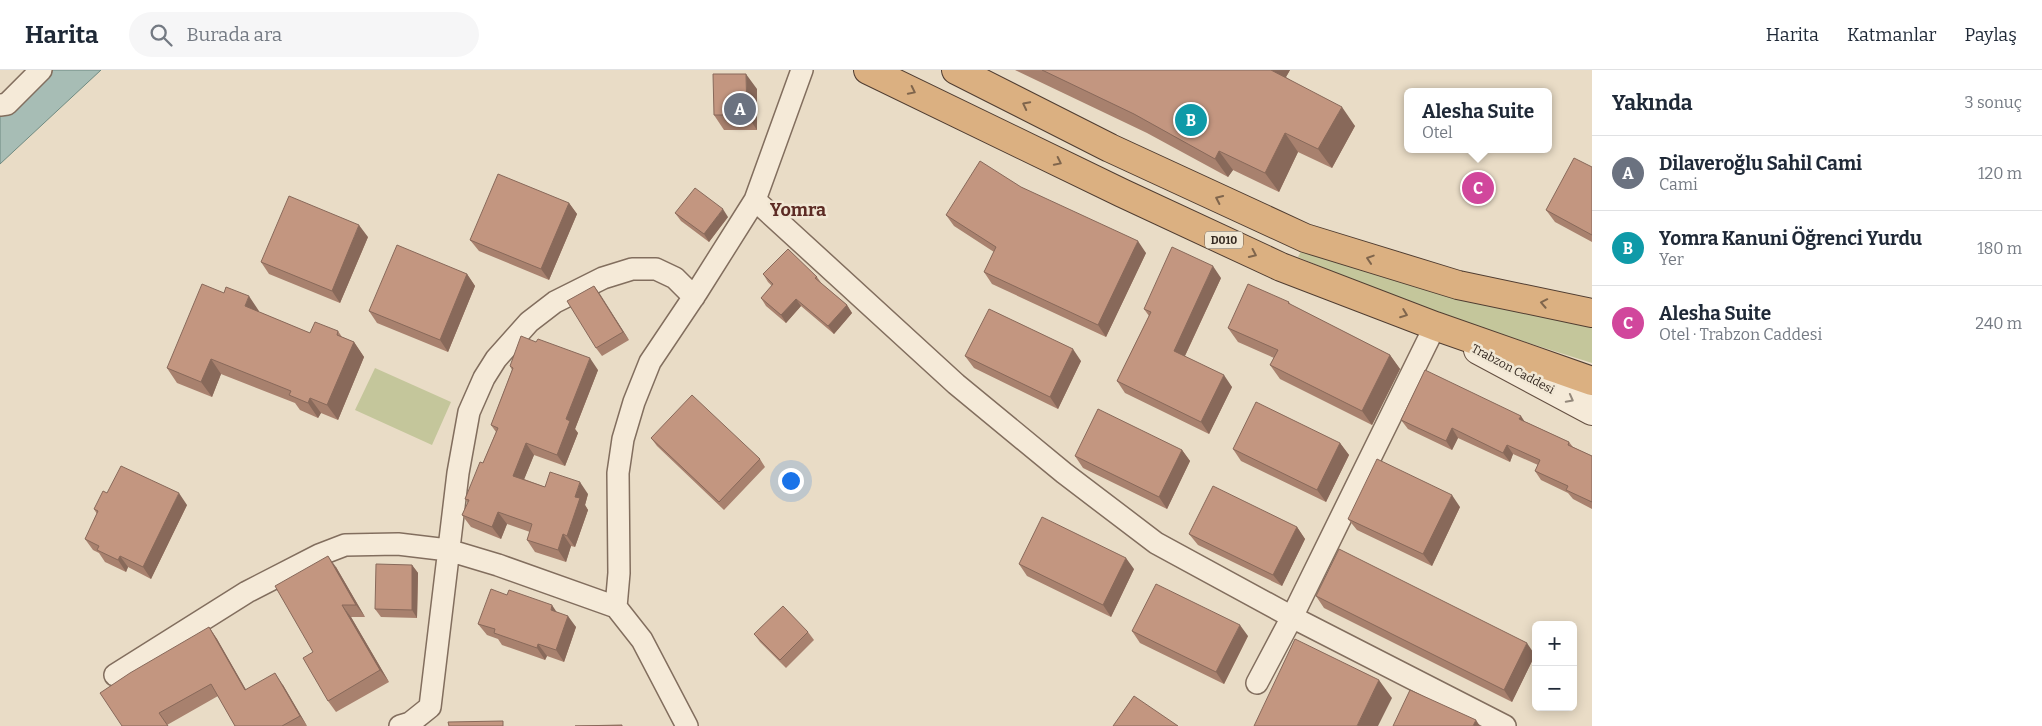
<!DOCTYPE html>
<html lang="tr">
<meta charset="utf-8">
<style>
body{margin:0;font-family:Bitter,serif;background:#f6f6f7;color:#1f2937}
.controls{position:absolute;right:15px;bottom:15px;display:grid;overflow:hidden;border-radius:8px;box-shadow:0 2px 12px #0003}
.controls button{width:45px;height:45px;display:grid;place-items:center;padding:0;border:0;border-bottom:1px solid #e0e1e3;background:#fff;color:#1f2937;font:25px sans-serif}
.you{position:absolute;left:790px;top:410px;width:18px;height:18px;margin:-12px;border:4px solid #fff;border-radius:50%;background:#1a73e8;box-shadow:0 0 0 8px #1a73e833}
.badge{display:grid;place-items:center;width:32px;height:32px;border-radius:50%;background:#7c3aed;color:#fff;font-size:16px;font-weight:700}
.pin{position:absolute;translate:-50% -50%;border:2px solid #fff;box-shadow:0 1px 5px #0006}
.popup{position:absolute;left:1404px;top:18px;width:148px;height:65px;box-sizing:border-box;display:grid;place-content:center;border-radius:8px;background:#fff;filter:drop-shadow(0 1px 4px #0005);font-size:16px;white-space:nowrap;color:#747a83}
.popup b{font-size:19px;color:#1f2937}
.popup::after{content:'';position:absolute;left:50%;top:100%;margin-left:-10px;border:10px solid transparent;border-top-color:#fff}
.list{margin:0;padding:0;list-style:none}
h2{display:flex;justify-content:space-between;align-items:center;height:65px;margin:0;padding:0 20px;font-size:21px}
h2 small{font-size:16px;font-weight:400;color:#747a83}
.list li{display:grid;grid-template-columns:32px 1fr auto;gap:15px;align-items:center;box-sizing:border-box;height:75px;padding:0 20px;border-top:1px solid #e0e1e3}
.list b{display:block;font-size:19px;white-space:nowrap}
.list p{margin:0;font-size:16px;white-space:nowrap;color:#747a83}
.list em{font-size:16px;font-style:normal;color:#747a83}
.icon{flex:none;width:28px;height:28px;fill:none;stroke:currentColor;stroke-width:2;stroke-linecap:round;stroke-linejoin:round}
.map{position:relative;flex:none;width:1592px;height:656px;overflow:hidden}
header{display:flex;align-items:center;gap:30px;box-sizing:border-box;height:70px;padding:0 25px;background:#fff;border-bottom:1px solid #e0e1e3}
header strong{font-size:24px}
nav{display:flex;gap:28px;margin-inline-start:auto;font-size:18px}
.search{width:350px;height:45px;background:#f6f6f7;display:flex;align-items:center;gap:12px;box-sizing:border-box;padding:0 18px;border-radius:28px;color:#747a83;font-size:19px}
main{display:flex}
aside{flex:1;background:#fff}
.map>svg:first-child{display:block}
.green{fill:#c4c69b}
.water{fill:#a7bdb5;stroke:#6f8a81}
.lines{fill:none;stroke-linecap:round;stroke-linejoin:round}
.minor-casing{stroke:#826e5e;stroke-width:24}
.secondary-casing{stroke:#644f41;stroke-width:30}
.trunk-casing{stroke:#503d31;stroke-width:30}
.minor{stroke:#f5ead8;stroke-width:21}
.secondary{stroke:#f5ead8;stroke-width:28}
.trunk{stroke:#dbb081;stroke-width:28}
.wall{fill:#a8816e}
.shaded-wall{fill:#88695a}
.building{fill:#c39680;stroke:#88695a}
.oneway{stroke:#7f654c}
.oneway2{stroke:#94897c}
.labels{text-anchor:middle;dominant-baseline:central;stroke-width:5;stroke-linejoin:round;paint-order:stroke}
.shield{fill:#f1e7d4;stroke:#6d6156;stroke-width:1}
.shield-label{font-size:11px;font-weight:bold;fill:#342820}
.street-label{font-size:12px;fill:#342820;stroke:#f1e7d4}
.district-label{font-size:18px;font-weight:bold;fill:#5c2b24;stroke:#f1e7d4}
</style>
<header>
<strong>Harita</strong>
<div class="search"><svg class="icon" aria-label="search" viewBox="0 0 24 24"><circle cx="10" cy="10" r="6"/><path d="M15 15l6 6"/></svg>Burada ara</div>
<nav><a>Harita</a><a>Katmanlar</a><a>Paylaş</a></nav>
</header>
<main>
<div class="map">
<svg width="1592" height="656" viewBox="0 0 1592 656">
<rect width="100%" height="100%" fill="#e9dcc6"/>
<path class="green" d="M1303,178L1592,247V293L1424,240L1298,187Z
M375,298L451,332L432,375L355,340Z"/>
<path class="water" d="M41,0H101L0,94V42Z"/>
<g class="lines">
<defs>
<path id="minor" d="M0,35L7,34L41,0
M755,130L956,314L1064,403L1156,473L1292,547L1505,656
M616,537L642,570L687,656
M115,605L247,522L319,485L345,475L398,474L448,480L498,495L616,537L619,503L618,403L623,369L634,332L650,292L697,222L755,130L802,0
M1257,613L1292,547L1435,256
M400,656L410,653L430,637L458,403L469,342L484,308L496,289L529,252L555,232L603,208L632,199H656L675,208L694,227"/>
<path id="secondary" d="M1478,280L1592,341"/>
<path id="trunk" d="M868,0L1122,123L1281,197L1435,256L1592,311
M956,0L1110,78L1305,168L1458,215L1592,243"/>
</defs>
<use href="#minor" class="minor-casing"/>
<use href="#secondary" class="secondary-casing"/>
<use href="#trunk" class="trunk-casing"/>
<use href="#minor" class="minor"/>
<use href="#secondary" class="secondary"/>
<use href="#trunk" class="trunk"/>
</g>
<path class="wall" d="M1015,0H1290L1286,7L1355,56L1332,98L1298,82L1279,122L1233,100L1228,107L1147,63Z
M757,19V60H724L714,45Z
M1592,97V172L1555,152L1546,140Z
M1021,117L1146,183L1106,267L992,214L984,202L994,182L954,156L946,145Z
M569,133L577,144L549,210L479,181L470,170Z
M675,143L728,147L709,172L681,151Z
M368,167L340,233L269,204L261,192Z
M467,204L475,216L448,282L377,253L369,241Z
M763,204L817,207L822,214L847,235L852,243L834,264L801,236L786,253L766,236L761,228L772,216L768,212Z
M1221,208L1185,286L1232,317L1209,364L1125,323L1117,311L1149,246L1144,239Z
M594,216L629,270L602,286L596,278Z
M1289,232L1291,235L1390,285L1400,299L1372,355L1280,309L1270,295L1274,288L1238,272L1228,258Z
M259,241V242L310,263L338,261L342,267L354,272L364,287L338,350L321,343L318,348L300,340L295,333L221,304L212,327L177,313L167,298Z
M965,286L1081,291L1058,339L974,298Z
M510,296L598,300L575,359L578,363L565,396L534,385L524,409L545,417L588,424L585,435L588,440L575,477L571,476L566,492L535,482L527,470L530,462L507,454L501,469L471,457L462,445L468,433L465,429L483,393L496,362L491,355L512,300Z
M1401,350L1526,352L1569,372L1573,377L1592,386V439L1573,429L1568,423L1541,410L1535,401L1538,395L1513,384L1510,392L1458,368L1452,380L1408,359Z
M651,368L760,389L765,397L724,440L657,376Z
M1340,373L1349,385L1326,432L1241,391L1233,379Z
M1182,380L1190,391L1167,439L1083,398L1075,386Z
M107,423L187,435L151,509L128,497L126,502L105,492L99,483L93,480L85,469L97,444L94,439Z
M1460,437L1432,496L1357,460L1348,449Z
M1297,457L1305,469L1282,516L1198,475L1189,464Z
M1019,494L1134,499L1111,547L1027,506Z
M412,495L418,503L417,548L381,547L375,539Z
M336,497L365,547H351L389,612L336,642L328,631L313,582Z
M1316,526L1535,585L1512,632L1324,538Z
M557,542L576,557L564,592L547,586L545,590L502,575L498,569L487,565L478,554Z
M209,557L217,569L246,620L283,615L307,656H235L218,626L167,655L122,656Z
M1132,561L1248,566L1224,614L1140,573Z
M808,562L814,570L786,598L760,572L754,564Z"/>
<path class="shaded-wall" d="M1269,0H1290L1280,17Z
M746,4L757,19V60L747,45Z
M1342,37L1355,56L1332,98L1318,79Z
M1285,63L1298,82L1279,122L1265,103Z
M1219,81L1233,100L1228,107L1215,89Z
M569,133L577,144L549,210L541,199Z
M723,139L728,147L709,172L704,164Z
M359,155L368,167L340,233L332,221Z
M1138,171L1146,183L1106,267L1098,255Z
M1213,196L1221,208L1182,292L1174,281Z
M467,204L475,216L448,282L440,270Z
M594,216L600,224L629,270L623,262Z
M249,226L259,241L255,251L245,236Z
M796,229L801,236L786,253L781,245Z
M847,235L852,243L834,264L828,256Z
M354,272L364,287L338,350L327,335Z
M1073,279L1081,291L1058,339L1050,327Z
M1390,285L1400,299L1372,355L1362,341Z
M590,288L598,300L575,359L578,363L565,396L557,385L566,349Z
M211,289L221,304L212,327L201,312Z
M1224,305L1232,317L1209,364L1201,352Z
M310,328L321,343L318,348L308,333Z
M1521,346L1527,355L1519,349Z
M1452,358L1458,368L1452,380L1446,371Z
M526,373L534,385L521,417L513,406Z
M1340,373L1349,385L1326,432L1317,420Z
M1507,375L1513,384L1510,392L1503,383Z
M1182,380L1190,391L1167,439L1159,427Z
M580,412L588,424L585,435L588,440L575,477L567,466L575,427Z
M179,423L187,435L151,509L143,497Z
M1452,425L1460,437L1432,496L1423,484Z
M498,442L507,454L501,469L492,457Z
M1297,457L1305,469L1282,516L1273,505Z
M563,464L571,476L566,492L558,480Z
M120,486L128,497L126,502L118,490Z
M328,486L336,497L365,547L356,535Z
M1126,488L1134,499L1111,547L1103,535Z
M412,495L418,503L417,548L412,540Z
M342,535L351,547L389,612L380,600Z
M552,535L560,547L551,540Z
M568,546L576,557L564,592L556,580Z
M1240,555L1248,566L1224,614L1216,602Z
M209,557L217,569L253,632L245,620Z
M1527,573L1535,585L1512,632L1504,620Z
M538,574L547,586L545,590L537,578Z
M275,603L283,615L307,656L300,646Z
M1379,610L1392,628L1378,656H1357Z
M1476,650L1480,656H1473Z"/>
<path class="building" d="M1042,0H1271L1342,37L1318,79L1285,63L1265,103L1219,81L1215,89L1134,44Z
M713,4H746L747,45H714Z
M1574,88L1592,97V165L1546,140Z
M980,91L1021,117L1138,171L1098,255L984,202L996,177L946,145Z
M498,104L569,133L541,199L470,170Z
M695,118L723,139L704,164L675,143Z
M289,126L359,155L332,221L261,192Z
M397,175L467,204L440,270L369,241Z
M1172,177L1213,196L1174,281L1224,305L1201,352L1117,311L1151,242L1144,239Z
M788,179L817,207L815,208L847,235L828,256L796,229L781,245L761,228L773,214L763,204Z
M202,214L224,223L226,217L249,226L245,236L310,263L315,252L338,261L337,265L354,272L327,335L310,328L308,333L289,325L291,321L211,289L201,312L167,298Z
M1248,214L1289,232L1288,233L1390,285L1362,341L1270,295L1278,280L1228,258Z
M594,216L623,262L596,278L567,231Z
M989,239L1073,279L1050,327L965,286Z
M521,266L536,272L538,269L590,288L566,349L570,351L557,385L526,373L513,406L545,417L550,402L580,412L575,427L580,428L567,466L563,464L558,480L527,470L532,454L498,442L492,457L462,445L469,430L465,429L480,392L483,393L498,358L491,355L513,298L510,296Z
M1425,300L1521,346L1519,349L1569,372L1568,375L1592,386V432L1566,420L1568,416L1535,401L1540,390L1507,375L1503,383L1452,358L1446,371L1401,350Z
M692,325L760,389L719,432L651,368Z
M1256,332L1340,373L1317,420L1233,379Z
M1098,339L1182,380L1159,427L1075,386Z
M1377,389L1452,425L1423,484L1348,449Z
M121,396L179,423L143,497L120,486L118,490L97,480L99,476L85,469L98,441L94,439L103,421L107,423Z
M1213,416L1297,457L1273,505L1189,464Z
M1042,447L1126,488L1103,535L1019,494Z
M1339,479L1527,573L1504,620L1316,526Z
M328,486L356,535H342L380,600L328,631L303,588L313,582L275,516Z
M376,494L412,495V540L375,539Z
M1156,514L1240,555L1216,602L1132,561Z
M491,519L507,525L509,520L552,535L551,540L568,546L556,580L538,574L537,578L494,563L495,559L478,554Z
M783,536L808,562L780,590L754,564Z
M209,557L245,620L275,603L300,646L282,656H235L211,614L159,643L168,656H122L100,623L130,603Z
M1295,569L1379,610L1357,656H1254Z
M1410,620L1476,650L1473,656H1393Z
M1134,626L1178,656H1113Z
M503,651V656H449L448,652Z
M622,655V656H575Z"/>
<defs><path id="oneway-chevron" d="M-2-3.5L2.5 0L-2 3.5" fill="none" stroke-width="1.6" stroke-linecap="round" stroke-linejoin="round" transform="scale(1.25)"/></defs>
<g class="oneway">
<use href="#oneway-chevron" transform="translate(912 21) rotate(26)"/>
<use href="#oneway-chevron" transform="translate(1026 35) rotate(-153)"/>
<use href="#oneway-chevron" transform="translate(1058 92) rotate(26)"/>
<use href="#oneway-chevron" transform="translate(1219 129) rotate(-155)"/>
<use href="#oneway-chevron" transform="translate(1253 184) rotate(25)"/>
<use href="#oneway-chevron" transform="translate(1370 189) rotate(-162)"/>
<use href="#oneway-chevron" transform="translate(1544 233) rotate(-169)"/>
<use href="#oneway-chevron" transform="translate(1404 244) rotate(21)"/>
</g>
<use class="oneway2" href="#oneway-chevron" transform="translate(1570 329) rotate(28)"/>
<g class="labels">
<rect class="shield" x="1205" y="161.5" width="38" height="17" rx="4"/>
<g class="shield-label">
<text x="1224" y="170">D010</text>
</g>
<g class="street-label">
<text transform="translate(1513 299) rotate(28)">Trabzon Caddesi</text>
</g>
<g class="district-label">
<text x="798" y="140">Yomra</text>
</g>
</g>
</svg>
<div class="controls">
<button>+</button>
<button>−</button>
</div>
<div class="you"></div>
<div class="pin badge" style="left:740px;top:39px;background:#6b7280">A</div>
<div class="pin badge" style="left:1191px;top:50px;background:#0f9aa8">B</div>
<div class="pin badge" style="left:1478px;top:118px;background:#d1479c">C</div>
<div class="popup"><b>Alesha Suite</b>Otel</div>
</div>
<aside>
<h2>Yakında<small>3 sonuç</small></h2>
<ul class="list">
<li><span class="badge" style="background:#6b7280">A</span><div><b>Dilaveroğlu Sahil Cami</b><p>Cami</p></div><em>120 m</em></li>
<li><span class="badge" style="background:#0f9aa8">B</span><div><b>Yomra Kanuni Öğrenci Yurdu</b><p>Yer</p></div><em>180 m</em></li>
<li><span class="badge" style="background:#d1479c">C</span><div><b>Alesha Suite</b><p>Otel · Trabzon Caddesi</p></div><em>240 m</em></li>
</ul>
</aside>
</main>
